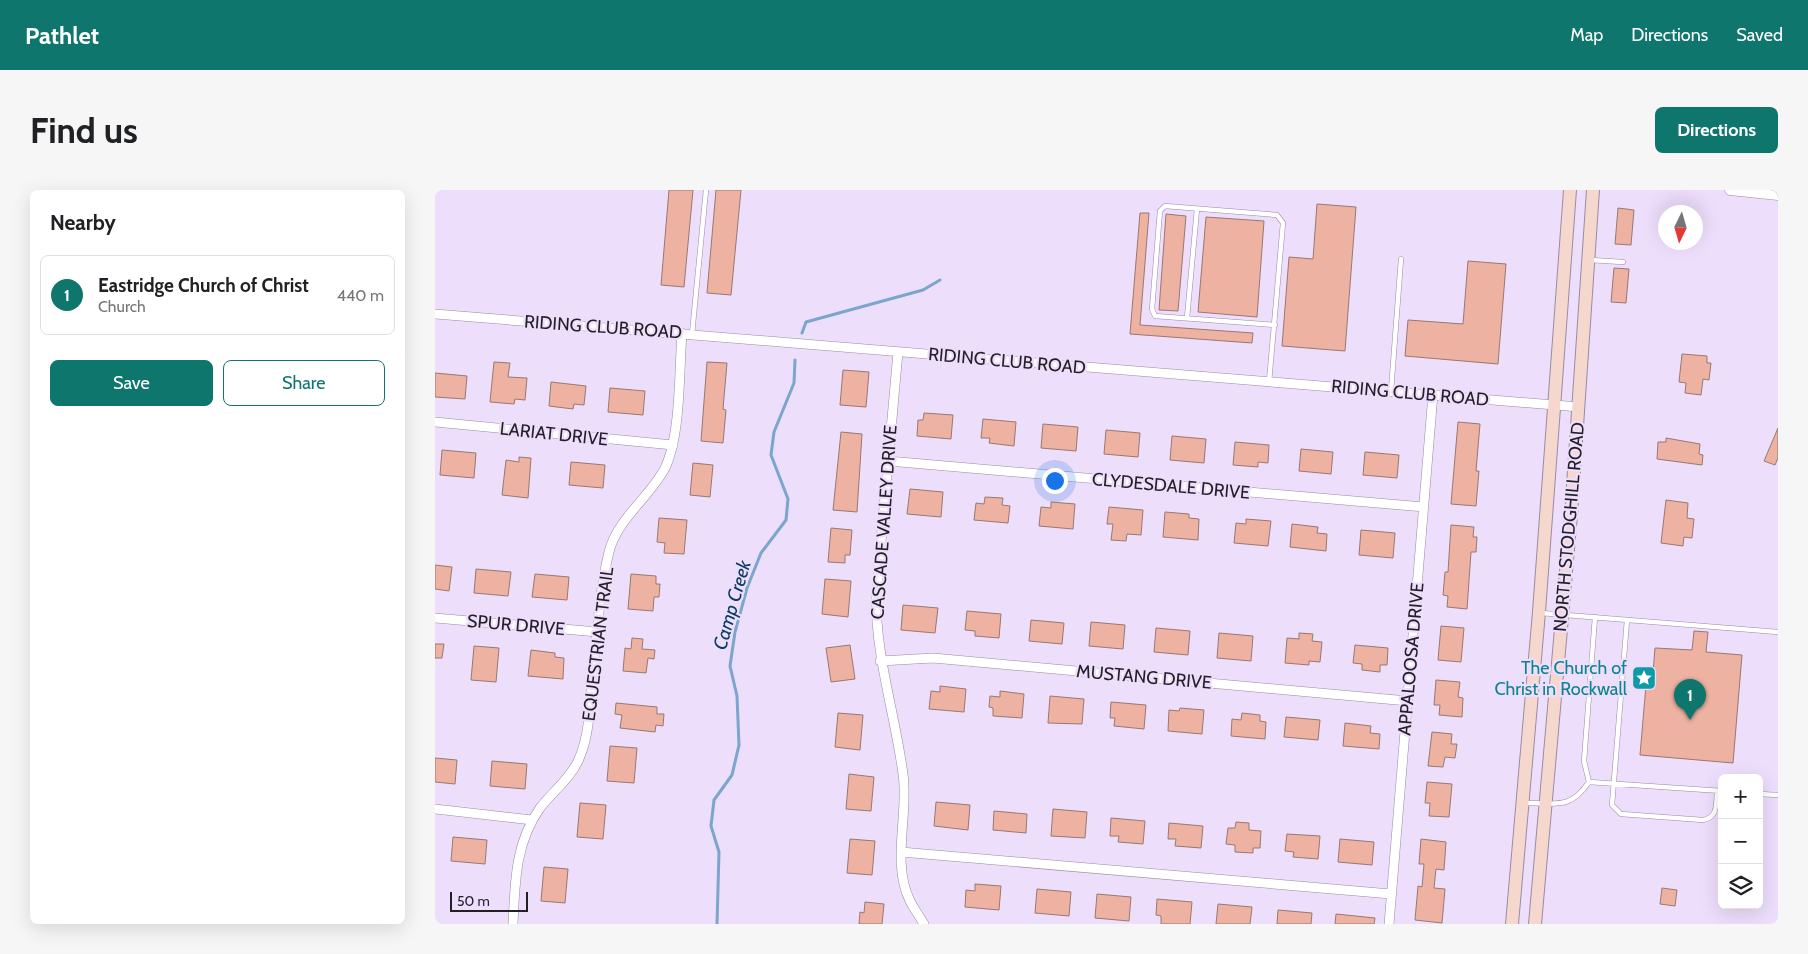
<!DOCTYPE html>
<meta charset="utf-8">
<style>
body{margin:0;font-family:Cabin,sans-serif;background:#f6f6f6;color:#202124}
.controls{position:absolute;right:15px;bottom:15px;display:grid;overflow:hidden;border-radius:8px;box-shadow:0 5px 20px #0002}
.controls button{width:45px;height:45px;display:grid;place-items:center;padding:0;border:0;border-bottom:1px solid #e0e0e0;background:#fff;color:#202124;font:25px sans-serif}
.compass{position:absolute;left:1223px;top:15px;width:45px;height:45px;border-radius:50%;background:#fff;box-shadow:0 5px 20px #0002;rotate:185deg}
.scale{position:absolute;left:15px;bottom:12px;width:78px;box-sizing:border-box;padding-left:5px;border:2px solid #231e28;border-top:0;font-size:14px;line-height:18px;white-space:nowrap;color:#231e28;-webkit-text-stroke:4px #eddefb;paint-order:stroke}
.you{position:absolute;left:619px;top:290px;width:18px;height:18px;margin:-12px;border:4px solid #fff;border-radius:50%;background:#1a73e8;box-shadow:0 0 0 8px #1a73e833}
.badge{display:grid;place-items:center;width:32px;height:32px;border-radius:50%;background:#0f766e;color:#fff;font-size:16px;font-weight:700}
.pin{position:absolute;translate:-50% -41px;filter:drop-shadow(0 1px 2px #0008)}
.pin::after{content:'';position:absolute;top:26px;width:18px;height:15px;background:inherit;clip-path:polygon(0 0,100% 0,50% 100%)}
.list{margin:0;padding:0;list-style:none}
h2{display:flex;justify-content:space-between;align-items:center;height:65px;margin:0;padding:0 20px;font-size:21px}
h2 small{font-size:16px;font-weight:400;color:#757577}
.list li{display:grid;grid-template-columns:32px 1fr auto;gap:15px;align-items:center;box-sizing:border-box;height:80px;margin:0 10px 10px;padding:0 10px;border:1px solid #e0e0e0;border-radius:8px}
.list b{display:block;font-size:19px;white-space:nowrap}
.list p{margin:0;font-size:16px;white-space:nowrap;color:#757577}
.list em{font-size:16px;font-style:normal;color:#757577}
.actions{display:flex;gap:10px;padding:15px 20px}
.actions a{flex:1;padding:11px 0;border:1px solid #0f766e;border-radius:8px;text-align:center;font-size:18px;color:#0f766e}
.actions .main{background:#0f766e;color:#fff}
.icon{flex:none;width:28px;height:28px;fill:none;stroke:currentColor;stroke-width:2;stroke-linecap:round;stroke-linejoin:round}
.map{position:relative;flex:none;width:1343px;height:734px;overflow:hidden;border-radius:8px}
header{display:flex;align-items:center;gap:30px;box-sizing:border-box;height:70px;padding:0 25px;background:#0f766e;color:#fff}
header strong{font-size:24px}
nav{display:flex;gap:28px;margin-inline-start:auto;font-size:18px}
.intro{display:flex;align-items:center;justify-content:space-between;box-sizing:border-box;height:120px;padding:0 30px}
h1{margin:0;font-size:35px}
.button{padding:12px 22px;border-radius:8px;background:#0f766e;color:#fff;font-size:18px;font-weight:700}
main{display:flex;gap:30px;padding:0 30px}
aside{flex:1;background:#fff;border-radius:8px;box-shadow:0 5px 20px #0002}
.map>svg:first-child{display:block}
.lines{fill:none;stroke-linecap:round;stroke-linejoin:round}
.stream{stroke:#7ba5cc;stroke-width:3}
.building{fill:#eeb2a3;stroke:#987870}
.service-casing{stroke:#998aa5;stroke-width:5.5}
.minor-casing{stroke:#998aa5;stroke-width:10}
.tertiary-casing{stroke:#998aa5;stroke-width:11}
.secondary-casing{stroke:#998aa5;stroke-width:14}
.service{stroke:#fff;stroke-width:4.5}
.minor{stroke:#fff;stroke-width:9}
.tertiary{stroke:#fff;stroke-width:10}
.secondary{stroke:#f6d7cd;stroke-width:12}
.labels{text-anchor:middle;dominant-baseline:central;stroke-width:4.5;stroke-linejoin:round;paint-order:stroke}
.street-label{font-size:18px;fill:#231e28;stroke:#eddefb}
.culture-label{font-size:18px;fill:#0d838f;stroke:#eddefb;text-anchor:end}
.water-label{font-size:19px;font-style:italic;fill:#0a3c62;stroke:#eddefb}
</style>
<header>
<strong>Pathlet</strong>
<nav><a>Map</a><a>Directions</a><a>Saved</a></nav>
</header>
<div class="intro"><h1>Find us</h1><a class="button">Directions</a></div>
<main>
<aside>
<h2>Nearby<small></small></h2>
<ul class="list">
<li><span class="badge">1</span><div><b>Eastridge Church of Christ</b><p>Church</p></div><em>440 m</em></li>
</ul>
<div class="actions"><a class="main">Save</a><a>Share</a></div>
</aside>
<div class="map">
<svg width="1343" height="734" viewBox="0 0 1343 734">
<rect width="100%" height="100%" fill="#eddefb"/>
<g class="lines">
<path class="stream" d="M367,143L371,132L488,100L505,90
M282,734L284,662L276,636L279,610L297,585L304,555L302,506L295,476L300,442L312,398L326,363L351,330L353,309L336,265L339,242L359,193L360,170"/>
</g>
<path class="building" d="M234,0H258L249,97L226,95Z
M281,0H306L296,105L272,103Z
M882,14L921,17L910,161L847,156L854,67L878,69Z
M1183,18L1199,20L1196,55L1180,54Z
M705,23H714L705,135L818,143L817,153L695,144Z
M731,24L751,26L743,121L724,120Z
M771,27L829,31L822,127L763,122Z
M1033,71L1071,74L1063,174L970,166L973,130L1028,134Z
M1179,78L1194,79L1191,113L1176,112Z
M1247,164L1272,166V173H1276L1274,190L1268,189L1266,205L1250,203L1251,193L1244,192Z
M59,172L75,173L73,187L92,188L90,210L80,209L79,214L55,212Z
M272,172L292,173L288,219L291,220L288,253L266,251Z
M408,180L434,182L431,217L405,215Z
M0,183L32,186L30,209L0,207Z
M116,192L151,196L149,215L139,214L138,219L114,216Z
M175,198L210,201L208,225L173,222Z
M489,223L518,225L516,249L482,246L483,230H488Z
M548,229L581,232L579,256L554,253L555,248H546Z
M1023,232L1045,234L1041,281H1044L1041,316L1016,314Z
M608,234L643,237L641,261L606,258Z
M1343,238V268L1340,275L1329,271Z
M671,240L705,243L703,267L669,264Z
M406,242L427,244L422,322L398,320Z
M737,246L771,249L769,273L735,270Z
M1231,248L1265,254L1264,264L1268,265L1267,275L1222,269L1223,252H1231Z
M800,252L834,255L833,273L823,272V277L798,275Z
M866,259L898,262L896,284L864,281Z
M7,260L41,263L39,288L5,285Z
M930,262L964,265L962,288L928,285Z
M84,267L96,268L93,308L67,305L71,270L84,272Z
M136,272L170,275L168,298L134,295Z
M258,273L278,275L275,307L255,305Z
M475,299L508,302L506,327L472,324Z
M550,307L568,308L567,315L575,316L573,333L539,330L541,313L549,314Z
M1231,310L1253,313L1252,328L1259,329L1257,348L1249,347L1248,356L1226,353Z
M616,312L640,314L638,339L604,336L606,317L616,318Z
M674,317L708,320L706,345L692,344L691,351L676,350L678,334H672Z
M730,322L754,324V328L764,329L763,350L728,347Z
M224,328L252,330L249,364L229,363L230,353L222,352Z
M811,329L836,331L833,356L799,353L801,333L811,334Z
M857,334L883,337L882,343L892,344L891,361L855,357Z
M1016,335L1039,337L1038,347H1042L1041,362H1036L1032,419L1012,417L1013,406L1008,405L1010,382H1013Z
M396,338L417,340L415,365H410V373L393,372Z
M926,340L960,343L958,368L924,365Z
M0,375L17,377L14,401L0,399Z
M41,379L76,382L73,406L39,403Z
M100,384L134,387L132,410L97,407Z
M196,384L221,386V394H225L224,407H219L218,421L193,419Z
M390,389L416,391L413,427L387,424Z
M468,415L503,418L500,443L466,440Z
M532,421L566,424L564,448L540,446V441L530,440Z
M596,430L629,433L627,454L594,451Z
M656,432L690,435L688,459L654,456Z
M1006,436L1029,438L1026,472L1003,470Z
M721,438L755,441L753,465L719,462Z
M1259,441L1273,442L1271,462L1307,465L1298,573L1205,565L1211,495H1217L1220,458L1257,460Z
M784,443L818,446L816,471L782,468Z
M864,443L878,444L877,451L887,452L885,472L874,471V475L850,473L852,448L864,449Z
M197,448L208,449L207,459L220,460L219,469L213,468L211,483L188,481L190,458L196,459Z
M0,454H9L7,468H0Z
M415,455L420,489L396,492L391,458Z
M920,455L953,458L952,475H945V482L927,480V474L918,473Z
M39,456L64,458L61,492L36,490Z
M96,460L120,463V467L129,468L128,489L93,486Z
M1001,490L1025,492L1023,507L1028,508L1027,527L1004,525L1005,515H999Z
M505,496L531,499L529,522L494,519L496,501L505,502Z
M565,501L589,504L587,528L558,526V518L554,517L555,506L565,507Z
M615,506L649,509L647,534L613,533Z
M676,512L711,515L709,539L679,536L680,528H675Z
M181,513L222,517V524H229L228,536L221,535L220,542L185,538L187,525L180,524Z
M745,518L769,520L767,544L733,541L734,520L744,521Z
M403,523L428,525L425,560L400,557Z
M807,523L825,525V531L831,532L830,549L796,546L797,529L806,530Z
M851,527L885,530L883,550L849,547Z
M910,533L936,536L935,543L945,544L944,559L908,556Z
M997,542L1017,544L1016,554H1022L1020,568L1010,567L1008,577L993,576Z
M175,556L202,558L199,593L172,591Z
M0,568L22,570L20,594L0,592Z
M57,571L92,574L90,599L55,596Z
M414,584L439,587L436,621L411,619Z
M992,592L1017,594L1014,627L994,626L995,613H990Z
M501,612L535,615L533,640L499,636Z
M145,613L171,615L168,649L142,647Z
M618,619L652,622L650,648L616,646Z
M559,621L592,624L591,643L558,640Z
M676,628L710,631L708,654L683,652L684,646H675Z
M801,632L814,633V640L826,641L825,658H818V663L800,662V655L791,654L793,638H800Z
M734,633L768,636L766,658L740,656L741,649H733Z
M852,644L885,646L883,669L858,667L859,662L850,661Z
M18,647L52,650L50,674L16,671Z
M415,649L440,651L437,685L412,683Z
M905,649L939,652L937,675L903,672Z
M986,649L1011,652L1009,680L1001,679L999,698L1010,699L1007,733L980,730L983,696L987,697L989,674H984Z
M109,677L133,679L130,713L106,711Z
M540,694L566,696L564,720L530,717L531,700L540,701Z
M1227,698L1242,700L1240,716L1225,714Z
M602,699L636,702L634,726L600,723Z
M662,704L696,707L694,731L660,728Z
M722,709L757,712L755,734H726V726L721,725Z
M430,712L449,714L447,734H424L425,722L429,723Z
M783,714L817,717L815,734H781Z
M843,720L877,723L876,734H842Z
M901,724L940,728L939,734H900Z"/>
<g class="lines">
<defs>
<path id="service" d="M1155,70L1188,72
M752,128L762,19
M257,144L271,0
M834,192L848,33L842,25L730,16L725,21L717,119L720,126L840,135
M956,201L966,69
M1106,423L1343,442
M1192,430L1177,615L1186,624L1268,630C1283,627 1281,615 1282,601
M1154,592L1287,601
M1324,604L1343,605
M1090,613C1121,613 1135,620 1154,592L1149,571L1160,427"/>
<path id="minor" d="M0,124L1144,217
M463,162L441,407C441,468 460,524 468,584C474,625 456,672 475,711C479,719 485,727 489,734
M0,232L238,255
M453,271L989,317
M0,428L163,442
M445,471L498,468L973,511
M0,619L97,630
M466,662L956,704
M78,734C80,693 80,653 105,618C117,602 135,589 143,571C154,548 154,522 157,497C162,452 163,406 174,362C182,329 215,307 230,278C246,245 244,180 247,143
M954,734L998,204"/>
<path id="tertiary" d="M1295,0L1343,5"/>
<path id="secondary" d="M1077,734L1104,422L1135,0
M1100,734L1136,325L1158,0"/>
</defs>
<use href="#service" class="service-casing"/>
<use href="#minor" class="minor-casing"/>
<use href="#tertiary" class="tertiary-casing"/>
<use href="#secondary" class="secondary-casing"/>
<use href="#service" class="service"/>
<use href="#minor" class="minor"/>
<use href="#tertiary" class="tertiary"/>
<use href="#secondary" class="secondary"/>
</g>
<defs>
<symbol id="sight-square" viewBox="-11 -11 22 22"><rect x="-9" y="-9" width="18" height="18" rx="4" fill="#0f9aa8" stroke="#eddefb"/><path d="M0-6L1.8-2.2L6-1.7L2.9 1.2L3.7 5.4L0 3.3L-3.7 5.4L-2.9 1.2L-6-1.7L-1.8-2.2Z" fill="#fff"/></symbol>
</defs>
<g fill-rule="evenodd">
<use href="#sight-square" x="1195" y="474" width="28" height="28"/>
</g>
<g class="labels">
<g class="street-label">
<text transform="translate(168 137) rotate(4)">RIDING CLUB ROAD</text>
<text transform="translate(572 171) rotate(5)">RIDING CLUB ROAD</text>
<text transform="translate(975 203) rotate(5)">RIDING CLUB ROAD</text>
<text transform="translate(119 244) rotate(6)">LARIAT DRIVE</text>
<text transform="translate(736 296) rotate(5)">CLYDESDALE DRIVE</text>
<text transform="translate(449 332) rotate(-86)">CASCADE VALLEY DRIVE</text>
<text transform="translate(1134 337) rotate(-85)">NORTH STODGHILL ROAD</text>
<text transform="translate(81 435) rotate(5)">SPUR DRIVE</text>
<text transform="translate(163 454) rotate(-83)">EQUESTRIAN TRAIL</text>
<text transform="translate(976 469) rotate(-85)">APPALOOSA DRIVE</text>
<text transform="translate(709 487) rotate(5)">MUSTANG DRIVE</text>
</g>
<g class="culture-label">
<text x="1192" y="478">The Church of<tspan x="1192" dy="21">Christ in Rockwall</tspan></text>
</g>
<g class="water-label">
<text transform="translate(297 415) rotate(-74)">Camp Creek</text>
</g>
</g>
</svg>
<div class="controls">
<button>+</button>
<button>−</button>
<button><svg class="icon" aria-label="layers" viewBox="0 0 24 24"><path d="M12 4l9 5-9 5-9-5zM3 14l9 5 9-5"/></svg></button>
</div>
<svg class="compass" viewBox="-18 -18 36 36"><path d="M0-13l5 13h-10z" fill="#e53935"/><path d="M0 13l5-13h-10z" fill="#757577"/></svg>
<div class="scale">50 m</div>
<div class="you"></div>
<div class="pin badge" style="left:1255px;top:530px">1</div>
</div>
</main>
